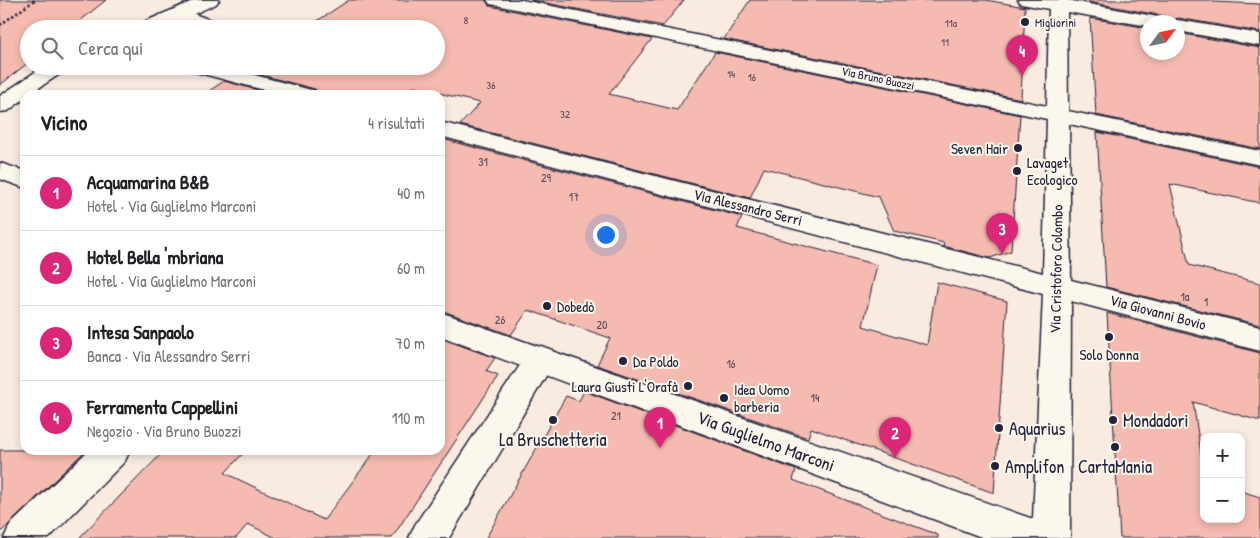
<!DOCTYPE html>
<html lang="it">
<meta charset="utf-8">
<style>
body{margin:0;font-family:"Patrick Hand",sans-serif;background:#f2f2f2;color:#202124}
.controls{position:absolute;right:15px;bottom:15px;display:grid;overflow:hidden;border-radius:10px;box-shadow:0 2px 8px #0003}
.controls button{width:45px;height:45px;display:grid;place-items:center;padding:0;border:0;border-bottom:1px solid #e0e0e0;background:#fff;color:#202124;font:25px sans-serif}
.compass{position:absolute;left:1140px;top:15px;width:45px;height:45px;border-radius:50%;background:#fff;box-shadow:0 2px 8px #0003;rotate:57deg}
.you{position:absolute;left:605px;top:234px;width:18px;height:18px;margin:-12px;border:4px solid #fff;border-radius:50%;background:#1a73e8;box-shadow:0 0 0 8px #1a73e833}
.badge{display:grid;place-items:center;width:32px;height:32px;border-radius:50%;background:#db2777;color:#fff;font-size:16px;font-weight:700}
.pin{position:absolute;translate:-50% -41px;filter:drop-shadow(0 1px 2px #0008)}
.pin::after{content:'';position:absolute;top:26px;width:18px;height:15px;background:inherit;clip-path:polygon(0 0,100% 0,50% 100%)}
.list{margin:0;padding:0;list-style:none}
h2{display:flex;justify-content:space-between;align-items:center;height:65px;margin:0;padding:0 20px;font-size:21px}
h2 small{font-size:16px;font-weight:400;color:#757577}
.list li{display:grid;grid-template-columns:32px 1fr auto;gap:15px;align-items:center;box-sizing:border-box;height:75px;padding:0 20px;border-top:1px solid #e0e0e0}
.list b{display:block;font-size:19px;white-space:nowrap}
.list p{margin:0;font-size:16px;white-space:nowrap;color:#757577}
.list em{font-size:16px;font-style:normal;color:#757577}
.icon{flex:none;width:28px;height:28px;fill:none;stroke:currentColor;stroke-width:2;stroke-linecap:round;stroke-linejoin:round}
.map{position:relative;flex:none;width:1260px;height:538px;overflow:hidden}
.search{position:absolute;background:#fff;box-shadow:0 2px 8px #0003;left:20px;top:20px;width:425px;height:55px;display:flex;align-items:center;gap:12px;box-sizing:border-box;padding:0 18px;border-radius:28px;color:#757577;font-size:19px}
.panel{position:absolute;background:#fff;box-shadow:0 2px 8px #0003;left:20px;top:90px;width:425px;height:365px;border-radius:15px}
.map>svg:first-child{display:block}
.building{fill:#f5bab0;stroke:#22223b}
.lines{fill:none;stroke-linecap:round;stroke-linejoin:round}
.pedestrian-casing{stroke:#22223b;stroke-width:3}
.minor-casing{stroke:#22223b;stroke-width:3}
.path{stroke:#22223b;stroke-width:2.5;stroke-dasharray:2.5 2.5;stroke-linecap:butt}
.pedestrian{fill:#fbf7ec;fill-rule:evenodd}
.minor{fill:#fbf7ec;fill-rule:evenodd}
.poi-dot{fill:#22223b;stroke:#fbf7ec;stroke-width:2}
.labels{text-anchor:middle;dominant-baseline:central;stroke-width:4;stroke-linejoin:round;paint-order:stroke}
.far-number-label{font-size:11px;fill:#574858}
.far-poi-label{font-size:12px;fill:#22223b;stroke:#fbf7ec;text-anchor:start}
.far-street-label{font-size:12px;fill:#22223b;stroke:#fbf7ec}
.number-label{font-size:12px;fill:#574858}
.poi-label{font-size:15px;fill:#22223b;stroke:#fbf7ec;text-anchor:start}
.street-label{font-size:15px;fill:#22223b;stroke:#fbf7ec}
.near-poi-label{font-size:18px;fill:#22223b;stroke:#fbf7ec;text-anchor:start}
.near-street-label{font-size:18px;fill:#22223b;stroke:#fbf7ec}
</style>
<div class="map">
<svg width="1260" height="538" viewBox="0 0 1260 538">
<rect width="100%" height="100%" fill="#faebe0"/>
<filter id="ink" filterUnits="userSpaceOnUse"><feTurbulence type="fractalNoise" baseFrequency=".02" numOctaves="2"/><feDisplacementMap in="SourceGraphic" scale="10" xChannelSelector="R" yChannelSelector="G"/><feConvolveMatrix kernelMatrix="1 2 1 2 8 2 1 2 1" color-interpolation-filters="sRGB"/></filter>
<g filter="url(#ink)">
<path class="building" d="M0,0H106L70,29H29V62L0,85Z
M349,0H485L490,6L652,39L609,94L677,110L715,52L1020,115L1011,251L990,258L943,246L944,243L894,231L879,197L764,168L750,198L460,125L480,103L414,87L405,95H321L315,89L242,70L248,66H436V29H305Z
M531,0H684L663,26Z
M750,0H986L1025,7L1021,99L724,39Z
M1088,0H1211L1213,2L1260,4V32L1178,18L1169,22L1164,16L1089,2Z
M1090,18L1148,28V52H1178V33L1260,48V149L1096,115Z
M224,81L276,95H203Z
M1097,132L1260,167V203L1170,184L1189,265L1260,283V325L1106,287Z
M446,140L742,217L737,228L877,265L863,326L927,345L937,282L1007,301L994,493L811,428L808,438L597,365L610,338L528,310L511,335L440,310V146Z
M1107,313L1260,353V421L1193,402L1204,473V519H1241V491L1260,497V538H1120Z
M440,338L495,358L486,371L498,376L392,538H276L248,524L236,538H79L165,450H246L225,473L324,520L376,450H440Z
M584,391L796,470L793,480L938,535V538H486L566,396L579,401Z
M0,450H86L0,533Z"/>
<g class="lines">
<defs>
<path id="pedestrian" d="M541,346L552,350L556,359L449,538H409L415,525L530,350Z"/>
<path id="minor" d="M195,0H219L216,4L194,14L225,25L227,29H200L178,21L160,29H135L137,25Z
M487,0H522L1047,106L1049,9L1021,4L1018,0H1067L1164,18L1167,22H1148V26L1067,12L1068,111L1260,151V165L1069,124L1071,280L1260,327V351L1071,301L1070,538H984L440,336V312L1033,519L1043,294L440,136V122L1043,273L1047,119L496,5L490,4Z
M1178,20L1260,34V46L1178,31V22H1171Z
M44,66H69L66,70L28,95H25V98L8,111L0,112V96Z
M185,66H220L315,91L319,95H283L188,70Z
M0,163L25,171V188L0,179Z
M89,450H130L125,461L49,538H4L10,525Z"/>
</defs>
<use href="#pedestrian" class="pedestrian-casing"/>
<use href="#minor" class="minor-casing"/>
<path class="path" d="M0,25L35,0"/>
<use href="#pedestrian" class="pedestrian"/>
<use href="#minor" class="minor"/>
</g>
</g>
<g class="poi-dot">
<circle cx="1025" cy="22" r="5"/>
<circle cx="1018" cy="148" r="5"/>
<circle cx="1017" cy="171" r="5"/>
<circle cx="547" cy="306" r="5"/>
<circle cx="1109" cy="337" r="5"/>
<circle cx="623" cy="361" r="5"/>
<circle cx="688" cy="386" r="5"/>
<circle cx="724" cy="398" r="5"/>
<circle cx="553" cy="420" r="5"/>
<circle cx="1113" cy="420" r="5"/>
<circle cx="999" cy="428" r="5"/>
<circle cx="1115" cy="447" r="5"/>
<circle cx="995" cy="466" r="5"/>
</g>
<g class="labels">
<g class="far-number-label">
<text x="466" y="20">8</text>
<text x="951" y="23">11a</text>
<text x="945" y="42">11</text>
<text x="731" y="74">14</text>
<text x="752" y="77">16</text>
<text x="491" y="85">36</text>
<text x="565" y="114">32</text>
</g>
<g class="far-poi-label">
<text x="1035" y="22">Migliorini</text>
</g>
<g class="far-street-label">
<text transform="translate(878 78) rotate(12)">Via Bruno Buozzi</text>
</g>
<g class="number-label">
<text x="483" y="161">31</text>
<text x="546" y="177">29</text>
<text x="574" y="196">17</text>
<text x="1185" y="296">1a</text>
<text x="1206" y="301">1</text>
<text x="500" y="319">26</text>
<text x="602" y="324">20</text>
<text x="731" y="363">16</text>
<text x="815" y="397">14</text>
<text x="616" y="415">21</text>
</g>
<g class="poi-label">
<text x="1008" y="148" text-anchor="end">Seven Hair</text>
<text x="1027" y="162">Lavaget<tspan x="1027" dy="17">Ecologico</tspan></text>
<text x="557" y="306">Dobedò</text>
<text x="1109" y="354" text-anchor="middle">Solo Donna</text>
<text x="633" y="361">Da Poldo</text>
<text x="678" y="386" text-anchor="end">Laura Giusti L'Orafà</text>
<text x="734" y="389">Idea Uomo<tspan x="734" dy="17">barberia</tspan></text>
</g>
<g class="street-label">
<text transform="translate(748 207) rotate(14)">Via Alessandro Serri</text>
<text transform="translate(1056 269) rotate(-89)">Via Cristoforo Colombo</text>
<text transform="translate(1158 312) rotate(15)">Via Giovanni Bovio</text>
</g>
<g class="near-poi-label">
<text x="1123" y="420">Mondadori</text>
<text x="1009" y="428">Aquarius</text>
<text x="553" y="439" text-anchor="middle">La Bruschetteria</text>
<text x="1005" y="466">Amplifon</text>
<text x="1115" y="466" text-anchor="middle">CartaMania</text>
</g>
<g class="near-street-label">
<text transform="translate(766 441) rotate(20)">Via Guglielmo Marconi</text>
</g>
</g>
</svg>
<div class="controls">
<button>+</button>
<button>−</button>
</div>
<svg class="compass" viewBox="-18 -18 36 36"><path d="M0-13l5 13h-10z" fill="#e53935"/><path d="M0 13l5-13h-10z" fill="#757577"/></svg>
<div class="you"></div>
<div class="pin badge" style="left:660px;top:448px">1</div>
<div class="pin badge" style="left:895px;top:458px">2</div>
<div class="pin badge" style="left:1002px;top:254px">3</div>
<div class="pin badge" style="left:1022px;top:76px">4</div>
<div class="search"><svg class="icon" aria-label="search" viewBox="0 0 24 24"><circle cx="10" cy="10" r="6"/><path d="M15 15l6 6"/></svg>Cerca qui</div>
<section class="panel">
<h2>Vicino<small>4 risultati</small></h2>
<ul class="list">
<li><span class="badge">1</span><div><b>Acquamarina B&amp;B</b><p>Hotel · Via Guglielmo Marconi</p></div><em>40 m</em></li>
<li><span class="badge">2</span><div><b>Hotel Bella 'mbriana</b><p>Hotel · Via Guglielmo Marconi</p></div><em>60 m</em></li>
<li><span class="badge">3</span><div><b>Intesa Sanpaolo</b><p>Banca · Via Alessandro Serri</p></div><em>70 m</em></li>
<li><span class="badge">4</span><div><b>Ferramenta Cappellini</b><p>Negozio · Via Bruno Buozzi</p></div><em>110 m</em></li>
</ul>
</section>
</div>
